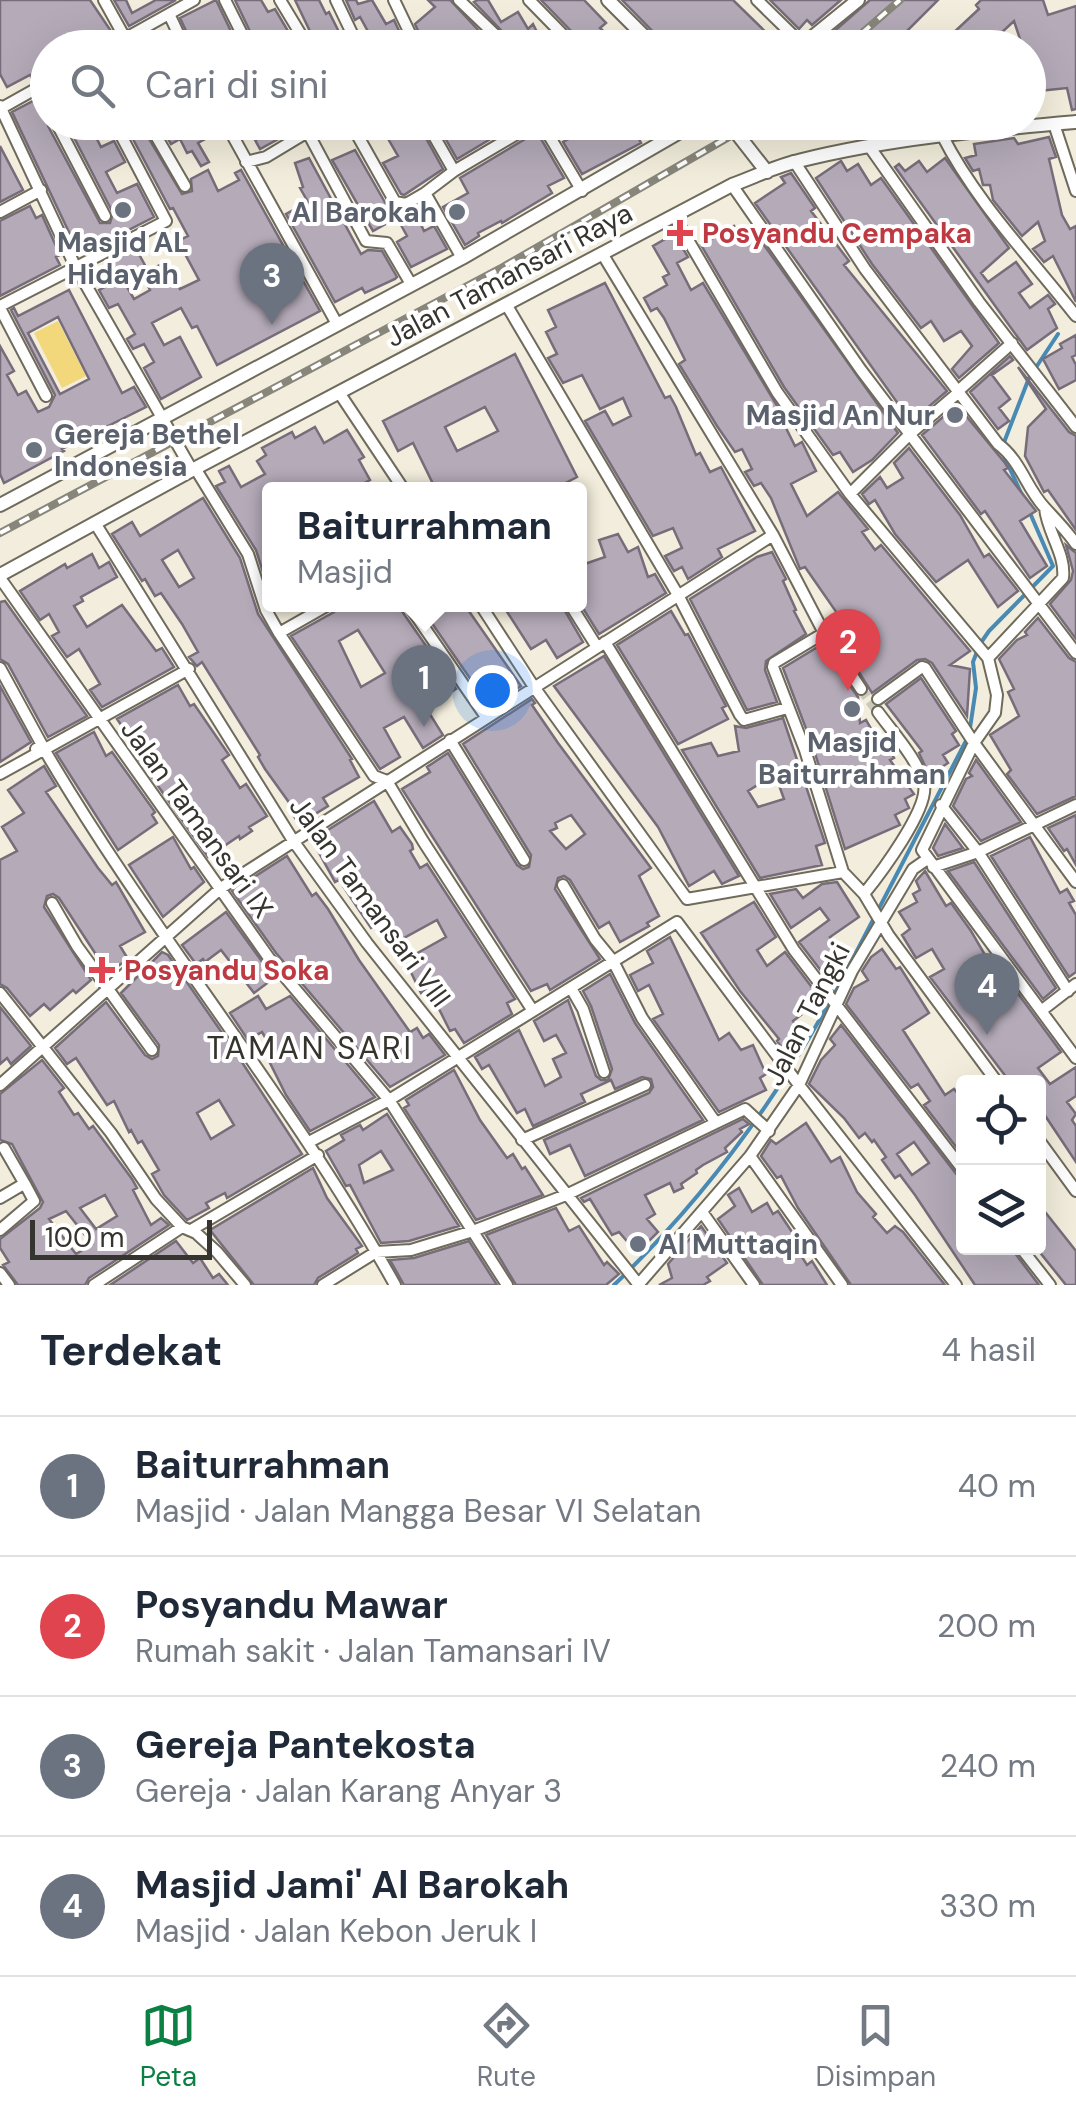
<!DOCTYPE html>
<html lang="id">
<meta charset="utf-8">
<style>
body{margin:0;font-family:"DM Sans",sans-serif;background:#f2f2f3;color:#1f2937}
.controls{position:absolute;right:30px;bottom:30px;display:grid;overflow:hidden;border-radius:10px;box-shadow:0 10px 40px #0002}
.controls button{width:90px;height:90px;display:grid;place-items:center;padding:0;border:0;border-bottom:2px solid #e0e1e3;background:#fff;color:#1f2937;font:50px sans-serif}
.scale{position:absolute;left:30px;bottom:25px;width:182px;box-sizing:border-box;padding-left:10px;border:5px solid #36342e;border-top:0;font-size:28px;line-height:35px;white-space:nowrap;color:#36342e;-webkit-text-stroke:8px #fff;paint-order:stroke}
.you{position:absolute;left:492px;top:690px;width:35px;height:35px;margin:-25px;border:8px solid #fff;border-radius:50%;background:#1a73e8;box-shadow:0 0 0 15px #1a73e833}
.badge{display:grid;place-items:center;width:65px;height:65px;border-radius:50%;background:#0b8043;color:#fff;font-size:32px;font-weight:700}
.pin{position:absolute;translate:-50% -82px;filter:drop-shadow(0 2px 5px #0008)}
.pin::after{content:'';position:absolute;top:52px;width:35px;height:30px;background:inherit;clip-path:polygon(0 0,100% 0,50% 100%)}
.popup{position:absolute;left:262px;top:482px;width:325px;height:130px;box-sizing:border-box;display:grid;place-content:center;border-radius:10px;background:#fff;filter:drop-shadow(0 2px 8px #0005);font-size:32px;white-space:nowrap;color:#747a83}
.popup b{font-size:38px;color:#1f2937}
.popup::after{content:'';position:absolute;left:50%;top:100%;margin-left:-20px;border:20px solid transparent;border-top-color:#fff}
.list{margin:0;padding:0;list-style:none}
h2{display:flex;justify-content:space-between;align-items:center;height:130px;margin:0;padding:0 40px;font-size:42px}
h2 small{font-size:32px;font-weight:400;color:#747a83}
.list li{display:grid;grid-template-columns:65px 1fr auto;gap:30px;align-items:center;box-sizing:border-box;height:140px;padding:0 40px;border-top:2px solid #e0e1e3}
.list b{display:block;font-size:38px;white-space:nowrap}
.list p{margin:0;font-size:32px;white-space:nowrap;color:#747a83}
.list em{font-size:32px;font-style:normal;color:#747a83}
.icon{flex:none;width:55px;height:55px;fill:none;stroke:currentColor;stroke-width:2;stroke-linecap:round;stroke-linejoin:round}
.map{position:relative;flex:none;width:1076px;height:1285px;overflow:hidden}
.search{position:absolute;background:#fff;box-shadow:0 10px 40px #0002;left:30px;right:30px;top:30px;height:110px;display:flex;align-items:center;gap:25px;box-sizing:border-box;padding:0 35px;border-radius:55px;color:#747a83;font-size:38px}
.sheet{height:690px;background:#fff}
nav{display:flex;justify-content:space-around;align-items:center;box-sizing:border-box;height:140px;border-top:2px solid #e0e1e3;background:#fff;font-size:28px;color:#747a83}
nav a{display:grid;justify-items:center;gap:5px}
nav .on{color:#0b8043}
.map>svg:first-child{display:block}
.green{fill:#f2d77b}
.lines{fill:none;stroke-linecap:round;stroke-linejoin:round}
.stream{stroke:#488ab4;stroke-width:4}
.building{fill:#b4aab8;stroke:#776d7a;stroke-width:2.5;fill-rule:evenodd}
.minor-tunnel{stroke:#ccc8b9;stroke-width:10;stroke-dasharray:10 5;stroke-linecap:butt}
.minor-casing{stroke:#6f6b5c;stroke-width:14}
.tertiary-casing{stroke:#6f6b5c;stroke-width:16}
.minor{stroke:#fff;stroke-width:10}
.tertiary{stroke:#fff;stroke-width:12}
.rail-casing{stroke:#88857a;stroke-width:8}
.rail{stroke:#fff;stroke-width:4;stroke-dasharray:11;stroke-linecap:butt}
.worship-dot{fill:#6b7280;stroke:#fff;stroke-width:4}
.health-dot{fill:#e0444e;stroke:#fff;stroke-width:4}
.labels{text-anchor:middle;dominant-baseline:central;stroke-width:8;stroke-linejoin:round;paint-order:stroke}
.worship-label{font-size:28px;font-weight:bold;fill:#5b616d;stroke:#fff;text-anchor:end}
.health-label{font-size:28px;font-weight:bold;fill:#be3a42;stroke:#fff;text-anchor:start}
.street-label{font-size:28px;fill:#36342e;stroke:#fff}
.quarter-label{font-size:32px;letter-spacing:2.5px;fill:#36342e;stroke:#fff}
</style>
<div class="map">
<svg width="1076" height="1285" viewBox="0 0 1076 1285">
<rect width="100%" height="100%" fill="#f2eddc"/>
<path class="green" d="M58,321L86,376L62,388L34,333Z"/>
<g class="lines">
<path class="stream" d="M1003,445L1029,378L1058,334
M1003,454L1022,495
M970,728L976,688L973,662L980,644L989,631L1053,566L1030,513
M834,995L968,737
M614,1285C701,1202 771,1108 829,1003"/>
</g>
<path class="building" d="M0,0H90L113,34L93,46L90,42L78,48H48V73L33,80L30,75L7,87L0,74Z
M114,0H126L132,13L156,0H176L129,26Z
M216,0L239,48H194L180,18Z
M235,0H261L268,12L275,9L298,48H288L286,42L276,48H258Z
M295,0H319L326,14L329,12L347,48H318Z
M346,0H356L358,4L372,0L386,24L394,20L407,48H368L365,40L371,37L360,17L355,20Z
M428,0H450L480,32L464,48H426L415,24L435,7Z
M478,0H488L501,22L518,12L528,29L533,24L545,48H518L474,2Z
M541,0H584L606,23L600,28L621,48H578L575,35Z
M622,0H733L782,48H669Z
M770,0H841L812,25L807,20L799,29Z
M870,0H938L890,48H815Z
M981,0H1043L1048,15L1076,6V109L1072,110L1067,88L1028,92V48H1023L1014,21L985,48H937L979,9L976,5Z
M35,100L41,111L48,115V126L100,223H110L113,213L66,122H105L93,131L101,147L114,141L125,162L106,172L117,193L137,184L154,217L99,245L95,238L76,247L12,112Z
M124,122H139L182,194L192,191L191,179L208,170L218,191L239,180L235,173L241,170L320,311L217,365L197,326L192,328L181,308L152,323L164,345L180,337L201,377L161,399L144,368L154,362L144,344L133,349L127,339L135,334L118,304L109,308L99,290L121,279L110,260L135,247L146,267L123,280L134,299L150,290L142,274L166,262L180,289L199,280L178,241L188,236L173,208L170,209Z
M158,122H216L220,131L198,143L209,162L201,166L192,151L187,153L180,139L171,144Z
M252,122H276L282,137L260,149L255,140L260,138Z
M398,122H417L443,169L404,195L401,194L383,163L398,156L383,130Z
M436,122H519L457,159Z
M572,122H630L641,143L582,174L563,142L578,134Z
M537,132L564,178L548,186L552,193L502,223L501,221L478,233L479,236L465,245L443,207L468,193L460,178Z
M1049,137L1056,157L1049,159L1062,215L1070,229L1076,226V302L1053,256L1044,262L1033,249L1045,241L1038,222L1022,236L993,200L990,185H983L979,169L973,171L965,158L976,155L974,144L1014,138L1018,144Z
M0,146L23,190L0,202Z
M355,150L387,206L384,208L391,221L373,231L332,160Z
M309,158L361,254L368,250L382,251L397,277L395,279L365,293L362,288L335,302L286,214L308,202L300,188L303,187L295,163Z
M945,158L1009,248L981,273L988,282L1016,262L1032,284L1019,293L1030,308L1048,295L1055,304L1048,309L1057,328L1027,350L895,167L899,164L905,171L919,161L927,172Z
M841,161L847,171L858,164L871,185L881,178L999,343L959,378L952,369L972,346L961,331L944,341L931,321L921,328L872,264L816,178Z
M791,173L815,208L811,211L849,261L844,265L947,391L911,422L755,203L785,183L781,177Z
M30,206L36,218L42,215L60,255L56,257L60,265L0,296V221Z
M417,216L424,231L434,226L447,249L411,267L397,242L407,236L401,225Z
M734,226L742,239L754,231L898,433L872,460L853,472L840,452L833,455L784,387L701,245Z
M674,234L688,257L677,263L691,290L703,283L782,414L780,416L795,446L802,442L816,471L791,484L807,516L838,492L868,529L862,532L875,550L881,545L970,651L950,665L970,669L967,716L932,663L925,659L917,660L872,693L833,631L827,619L837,613L805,567L800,569L771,498L761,483L754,486L745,472L752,469L742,449L735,452L717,426L679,364L685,360L664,318L657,308L651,311L644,298L667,285L663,277L669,274L653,246Z
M605,283L665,398L670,396L676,407L696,455L700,453L710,472L721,467L755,531L718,549L722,557L688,579L682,567L674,571L665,556L682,548L673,528L653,536L585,421L605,411L613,425L631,416L623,398L600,409L582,375L563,383L548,358L557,354L546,332L556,327L548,310Z
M69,290L122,393L134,387L146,407L62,449L64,451L4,483L0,474V346L14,371L7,375L18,395L26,391L38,412L49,407L55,395L11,310L14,308L18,316ZM58,317L89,379L60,394L28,333Z
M1076,335V355L1072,357L1076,365V380L1059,389L1043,359L1062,348L1060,344Z
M515,354L577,477L552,490H436L413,443L398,451L383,421ZM485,407L498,431L457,451L445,427Z
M1010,356L1013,360L992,375L1010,399L999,408L1009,421L998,429L970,392Z
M1018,367L1069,432L1076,436V530L1048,490L1044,492L1025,456L1028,427L1046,409Z
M957,405L1005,463L1008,468L1004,470L1036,511L1020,521L1047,566L1030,578L985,511L981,514L922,435Z
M315,427L324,443L347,430L364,457L359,460L370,480L357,487L359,490H269V591L256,550L216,486L225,482L219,471L229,466L241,487L265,474L257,461L266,455L262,448L292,432L295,438Z
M909,448L960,515L984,557L989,554L1018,591L998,607L968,560L936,582L895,534L875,500L869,504L862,494L880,477L887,488L903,478L894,463Z
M203,498L240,558L258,614L352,759L350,760L359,777L323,798L328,806L299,824L290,810L293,808L265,769L258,757L260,755L202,662L197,666L189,657L198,652L182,624L161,593L155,596L145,579L142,581L112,534L132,522L140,536ZM178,550L194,578L179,587L162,560Z
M618,534L628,552L638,547L648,577L655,574L666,593L599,634L579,602V566L605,557L599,540Z
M1066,545L1076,553V639L1050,604L1071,580L1073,571Z
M772,552L786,579L783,581L796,610L794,611L806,634L766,661L765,670L777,702L747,710L690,599L757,557Z
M92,554L99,568L109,562L117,577L81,597L83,601L74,606L87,627L122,605L156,651L162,648L174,667L102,707L90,690L100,684L79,649L67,657L52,636L59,632L49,614L40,620L20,591L65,564L67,568Z
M5,601L87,716L48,737L8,664L0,659V602Z
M339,604H397L456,689L426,708L443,735L423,748L404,717L384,728L400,757L380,769L291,636L334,612ZM358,630L385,673L361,687L339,641Z
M464,604L521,686L498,700L496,697L487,703L420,606Z
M502,604H561L583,642L557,658L546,640L531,649Z
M671,611L685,635L688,634L726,706L722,708L728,719L678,744L617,645Z
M1038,618L1069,658L1076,662V796L1037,814L1007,774L1011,770L990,735L1019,716L1008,692L1014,689L999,659L1017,640L1027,635L1025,632Z
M821,645L858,697L860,723L866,720L882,748L887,745L894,758L890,760L914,794L905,799L909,808L895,815L900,825L845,849L813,747L783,668Z
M604,656L739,876L722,884L714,871L689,886L658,827L554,686Z
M921,678L956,731L952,734L959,745L943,755L948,763L942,767L944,770L931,779L919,753L922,751L886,704Z
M178,685L190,706L194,704L229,755L222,760L240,788L246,784L267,816L249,827L252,831L240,839L239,836L208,857L132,749L136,747L117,719Z
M0,686L31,742L0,762Z
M532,699L535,703L532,705L558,743L651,868L639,876L659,916L647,923L649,926L620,942L609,922L599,928L570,880L564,876L558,878L555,889L600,959L550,990L547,984L531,991L402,789L430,772L427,767L448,753L517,865L523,869L529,867L531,855L463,744ZM571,815L585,834L566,849L550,831L557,828L555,823Z
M783,718L825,843L816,846L822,865L760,878L682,750L711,743L718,756L739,751L735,726L746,728ZM775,774L784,799L758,807L748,791Z
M94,732L106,756L112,752L155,812L152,815L157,823L118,850L56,753Z
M976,760L1021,822L981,841L953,806L966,779L972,776L969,773Z
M44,766L56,786L46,792L98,868L112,885L116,882L145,932L120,946L128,959L108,973L59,898L53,894L47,896L44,907L91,980L76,993L73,990L50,1010L44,1004L30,1016L7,988L0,984V860L17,851L2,827L24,813L8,790Z
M374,801L392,832L400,827L412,844L413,849L410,851L420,868L427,864L515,999L507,1003L512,1014L464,1043L455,1029L450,1031L429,989L421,993L405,960L446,937L437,920L391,945L379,924L371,928L339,880L335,882L312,840Z
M1076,815V865L1067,849L1064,851L1048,828Z
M945,824L963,848L938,856L933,848Z
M173,837L191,869L194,867L204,882L163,917L129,865Z
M1030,837L1060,893L1067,889L1074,901L1069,903L1076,915V972L1069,977L991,856Z
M287,856L312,896L316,893L328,909L359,960L410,1032L417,1028L423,1038L429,1034L445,1055L390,1087L276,953L232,891Z
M974,862L1056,988L1043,999L948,871Z
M925,871L946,906L951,903L971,931L1002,984L1008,980L1061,1052L1038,1068L1050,1084L1076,1067V1096L1067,1102L1076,1114L1072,1120L1076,1126V1162L1038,1105V1082H1010L930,977L944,969L932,949L916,958L902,935L910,929L899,912L917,902L913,894L920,890L916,881Z
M837,882L859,917L830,937L842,955L824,967L838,975L832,985L799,942L829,920L820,908L791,928L770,894L796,889L803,898L822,884Z
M754,902L776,937L757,950L767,966L785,952L817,994L797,1010L801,1015L793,1021L805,1037L785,1052L777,1041L779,1039L740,991L701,933Z
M226,912L274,978L254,993L221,950L205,962L203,959L196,964L182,945Z
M670,937L719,1040L729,1033L741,1050L753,1045L766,1074L760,1078L766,1090L719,1112L653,1019L663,1014L649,985L638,991L630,975L653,963L647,951Z
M882,949L896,969L900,967L929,1013L903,1030L945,1095L954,1089L964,1101V1149L960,1152L924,1105L930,1101L918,1084L911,1088L846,1004L854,988L868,980L862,971L871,957Z
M162,952L168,955L234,1050L302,1154L227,1198L225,1193L206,1203L209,1208L187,1220L164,1195L152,1174L159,1170L142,1141L138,1143L131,1130L129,1132L114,1101L107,1105L76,1058L67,1064L55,1048L106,1002L145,1055L152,1059L158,1056L159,1045L121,993ZM219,1100L234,1125L211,1139L197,1113Z
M610,974L635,1023L703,1120L585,1176L570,1145L550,1154L544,1140L649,1093L653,1087L651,1079L642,1077L615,1089L611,1080L581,1094L585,1102L533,1126L525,1109L517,1113L489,1065L482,1069L475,1057L519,1030L545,1086L561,1077L553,1059L566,1053L556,1035L544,1041L534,1021L568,1000L596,1076L601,1080H608L612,1069L591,1006L583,991Z
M258,996L266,1009L290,996L375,1097L310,1131L286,1095L265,1053L272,1049L262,1032L248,1040L230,1013Z
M0,1007L31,1046L11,1064L7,1058L0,1064Z
M841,1025L964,1184V1248H1011L1039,1285H975L915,1195L900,1175L895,1178L882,1160L886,1157L874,1140L872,1142L865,1133L859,1138L844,1118L809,1084L821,1060L835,1045L830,1039ZM914,1142L929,1163L912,1175L897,1154Z
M42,1060L64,1088L59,1092L74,1115L78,1113L89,1129L93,1126L132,1179L137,1188L133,1190L151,1225L161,1218L169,1225L89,1278L85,1285H18L3,1265L9,1262L0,1248V1239L40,1208L43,1202L12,1144L0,1140V1094ZM105,1195L117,1216L96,1229L80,1208ZM66,1211L92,1244L76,1254L49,1219Z
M454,1070L480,1120L507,1158L513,1154L522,1169L525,1167L543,1195L476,1220L404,1108L409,1105L406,1100Z
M387,1114L459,1226L409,1241L381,1243L350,1185L346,1186L326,1151L344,1140L341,1135L360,1125L363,1130ZM381,1151L393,1170L364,1183L359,1165Z
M743,1119L749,1124L740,1129L742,1132L725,1148L727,1152L703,1165L696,1170L697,1173L681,1184L683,1188L674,1192L670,1183L645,1195L655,1214L647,1219L658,1232L637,1253L619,1232L612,1235L590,1199L584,1202L581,1198Z
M806,1123L831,1162L840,1157L857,1192L876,1214L873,1217L887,1233L895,1226L903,1232L945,1285H851L798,1208L781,1176L777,1178L761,1156L771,1140L776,1144Z
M313,1168L327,1198L362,1246L356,1249L358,1253L318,1278L314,1285H254L210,1230Z
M739,1188L752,1212L767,1203L773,1214L778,1211L794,1235L790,1238L807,1265L812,1261L827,1285H763L718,1219L735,1206L728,1195Z
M1038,1203L1076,1251V1285H1066L1038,1250Z
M556,1208L569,1231L579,1226L604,1265L607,1262L619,1274L606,1285H516L486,1235Z
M701,1226L727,1263L707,1277L710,1281L703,1285H659L672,1278L668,1264Z
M176,1241L193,1263L200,1258L213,1278L219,1274L228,1285H110Z
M469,1241L497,1285H404L390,1260L414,1258Z"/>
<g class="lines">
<path class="minor-tunnel" d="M861,689L878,712"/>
<defs>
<path id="minor" d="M104,0L125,38
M225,0L249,48
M280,0L309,48
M336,0L359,48
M394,0L417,48
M459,0L509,48
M529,0L569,41
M757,0L803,45
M169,14L185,48
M108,48L194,0
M473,48L493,34
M38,87L48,106
M0,106L75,266L192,470
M0,109L48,82
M56,122L105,216
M148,122L185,186
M225,122L337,324
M285,122L293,139
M350,122L395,202L406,204L425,193L462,258
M541,122L582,191
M1054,124L1076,191
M307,131L366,241L387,243L411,284
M942,135C976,202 1029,256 1076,316
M869,146L979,302L1076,427
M794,161L865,269L998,444C1021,461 1026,488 1045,508C1056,520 1066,530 1076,544
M246,162L266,157L324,122
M454,171L537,122
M732,185L861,370L1076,653
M425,193L454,171L426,122
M0,212L41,190
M674,216L777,392L850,494L988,658L997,695L995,713L974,743L922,850L1076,1058
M603,255L773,535L824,633L861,689
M506,304L678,595L740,715L744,720L787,708
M0,306L166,221L114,122
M0,308L46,396
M958,391L1012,343
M340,394L404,490
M195,468L248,554L266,610L279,633L374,776L387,781L423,841L533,1011
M850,494L910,434L959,392
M95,523L294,842L367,943L639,1285
M0,578L269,958L389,1100L507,1285
M408,604L486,717
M480,604L534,687L687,899
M570,604L597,647
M279,633L330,604
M824,633L774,663L773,667L805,750L843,872
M605,642L794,950L964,1171
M988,658L1063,578C1066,554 1047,532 1045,508
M0,668L42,745L36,749
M878,699L922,667L925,668L974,743L1076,882
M450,740L524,860
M44,749C152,934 291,1098 395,1285
M0,774L189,669
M941,805L978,852L1068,991
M933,867L978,852L1076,805
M563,885L595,939L613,961L642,1018L716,1123
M864,894C880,874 929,809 924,785C918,759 893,733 878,712
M687,899L843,872L864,894L889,936L997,1082
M52,903L77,946L152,1050
M677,922L799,1085L956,1285
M571,988L583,1009L604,1072
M0,993L111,1133L156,1199L182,1227L196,1233L217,1252L245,1285
M1041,1011L1076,984
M0,1085L221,888L773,535
M1038,1139L1076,1191
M522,1140L645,1085
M309,1142L389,1100L677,922
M4,1148L26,1186
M750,1156L842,1285
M0,1198L22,1185L26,1186L34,1201L0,1230
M702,1212L754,1285
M191,1230L318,1155
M1021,1248L1050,1285
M0,1273L9,1285
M94,1285L182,1227
M323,1285L376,1252L411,1250L473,1231L566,1195L745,1109L769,1131
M638,1285L750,1156L799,1085L852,971L913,869L926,860"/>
<path id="tertiary" d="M608,0L656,48
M799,48L858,0
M728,122L767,172
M0,505L462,258L697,122
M0,575L192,470L732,185C754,177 776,166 798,161C889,138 983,130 1076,122"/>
</defs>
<use href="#minor" class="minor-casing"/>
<use href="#tertiary" class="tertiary-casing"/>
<use href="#minor" class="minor"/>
<use href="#tertiary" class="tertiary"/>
<defs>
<path id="rail" d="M845,48L900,0
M0,533L503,267L755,122"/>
</defs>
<use href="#rail" class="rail-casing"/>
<use href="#rail" class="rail"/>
</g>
<g class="worship-dot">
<circle cx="123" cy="210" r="10"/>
<circle cx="457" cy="212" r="10"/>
<circle cx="955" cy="415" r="10"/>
<circle cx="34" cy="450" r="10"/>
<circle cx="852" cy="709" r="10"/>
<circle cx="638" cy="1244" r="10"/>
</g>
<g class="health-dot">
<path d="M675 218h10v10h10v10h-10v10h-10v-10h-10v-10h10z"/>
<path d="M97 955h10v10h10v10h-10v10h-10v-10h-10v-10h10z"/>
</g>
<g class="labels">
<g class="worship-label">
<text x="437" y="212">Al Barokah</text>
<text x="123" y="242" text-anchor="middle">Masjid AL<tspan x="123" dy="32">Hidayah</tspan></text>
<text x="935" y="415">Masjid An Nur</text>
<text x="54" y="434" text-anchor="start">Gereja Bethel<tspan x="54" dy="32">Indonesia</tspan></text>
<text x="852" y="742" text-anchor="middle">Masjid<tspan x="852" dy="32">Baiturrahman</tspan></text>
<text x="658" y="1244" text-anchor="start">Al Muttaqin</text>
</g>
<g class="health-label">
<text x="702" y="233">Posyandu Cempaka</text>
<text x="124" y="970">Posyandu Soka</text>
</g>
<g class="street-label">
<text transform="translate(509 275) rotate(-28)">Jalan Tamansari Raya</text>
<text transform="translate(197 819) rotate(54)">Jalan Tamansari IX</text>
<text transform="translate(370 902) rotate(54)">Jalan Tamansari VIII</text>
<text transform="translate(807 1014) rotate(-63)">Jalan Tangki</text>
</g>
<g class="quarter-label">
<text x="310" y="1048">TAMAN SARI</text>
</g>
</g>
</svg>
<div class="controls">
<button><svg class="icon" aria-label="locate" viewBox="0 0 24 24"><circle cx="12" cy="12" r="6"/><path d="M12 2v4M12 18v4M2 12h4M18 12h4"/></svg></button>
<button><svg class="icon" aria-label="layers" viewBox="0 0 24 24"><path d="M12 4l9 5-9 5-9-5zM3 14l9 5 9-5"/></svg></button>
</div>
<div class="scale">100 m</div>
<div class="you"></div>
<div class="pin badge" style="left:424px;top:727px;background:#6b7280">1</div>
<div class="popup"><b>Baiturrahman</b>Masjid</div>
<div class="pin badge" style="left:848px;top:691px;background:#e0444e">2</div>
<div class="pin badge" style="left:272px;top:325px;background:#6b7280">3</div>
<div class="pin badge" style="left:987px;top:1035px;background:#6b7280">4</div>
<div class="search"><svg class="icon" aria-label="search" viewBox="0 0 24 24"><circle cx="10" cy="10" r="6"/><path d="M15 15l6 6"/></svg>Cari di sini</div>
</div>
<section class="sheet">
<h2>Terdekat<small>4 hasil</small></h2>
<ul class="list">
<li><span class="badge" style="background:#6b7280">1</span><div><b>Baiturrahman</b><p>Masjid · Jalan Mangga Besar VI Selatan</p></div><em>40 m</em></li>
<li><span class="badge" style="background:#e0444e">2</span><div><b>Posyandu Mawar</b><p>Rumah sakit · Jalan Tamansari IV</p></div><em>200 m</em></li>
<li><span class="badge" style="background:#6b7280">3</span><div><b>Gereja Pantekosta</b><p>Gereja · Jalan Karang Anyar 3</p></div><em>240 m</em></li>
<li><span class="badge" style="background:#6b7280">4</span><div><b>Masjid Jami' Al Barokah</b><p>Masjid · Jalan Kebon Jeruk I</p></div><em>330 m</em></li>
</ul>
</section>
<nav>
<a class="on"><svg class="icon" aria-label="map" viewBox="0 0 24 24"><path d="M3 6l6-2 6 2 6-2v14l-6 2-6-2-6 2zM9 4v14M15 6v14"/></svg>Peta</a>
<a><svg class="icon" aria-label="directions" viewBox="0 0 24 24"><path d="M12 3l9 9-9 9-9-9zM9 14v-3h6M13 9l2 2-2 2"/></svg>Rute</a>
<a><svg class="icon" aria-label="saved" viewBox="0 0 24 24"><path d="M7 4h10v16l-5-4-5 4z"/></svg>Disimpan</a>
</nav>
